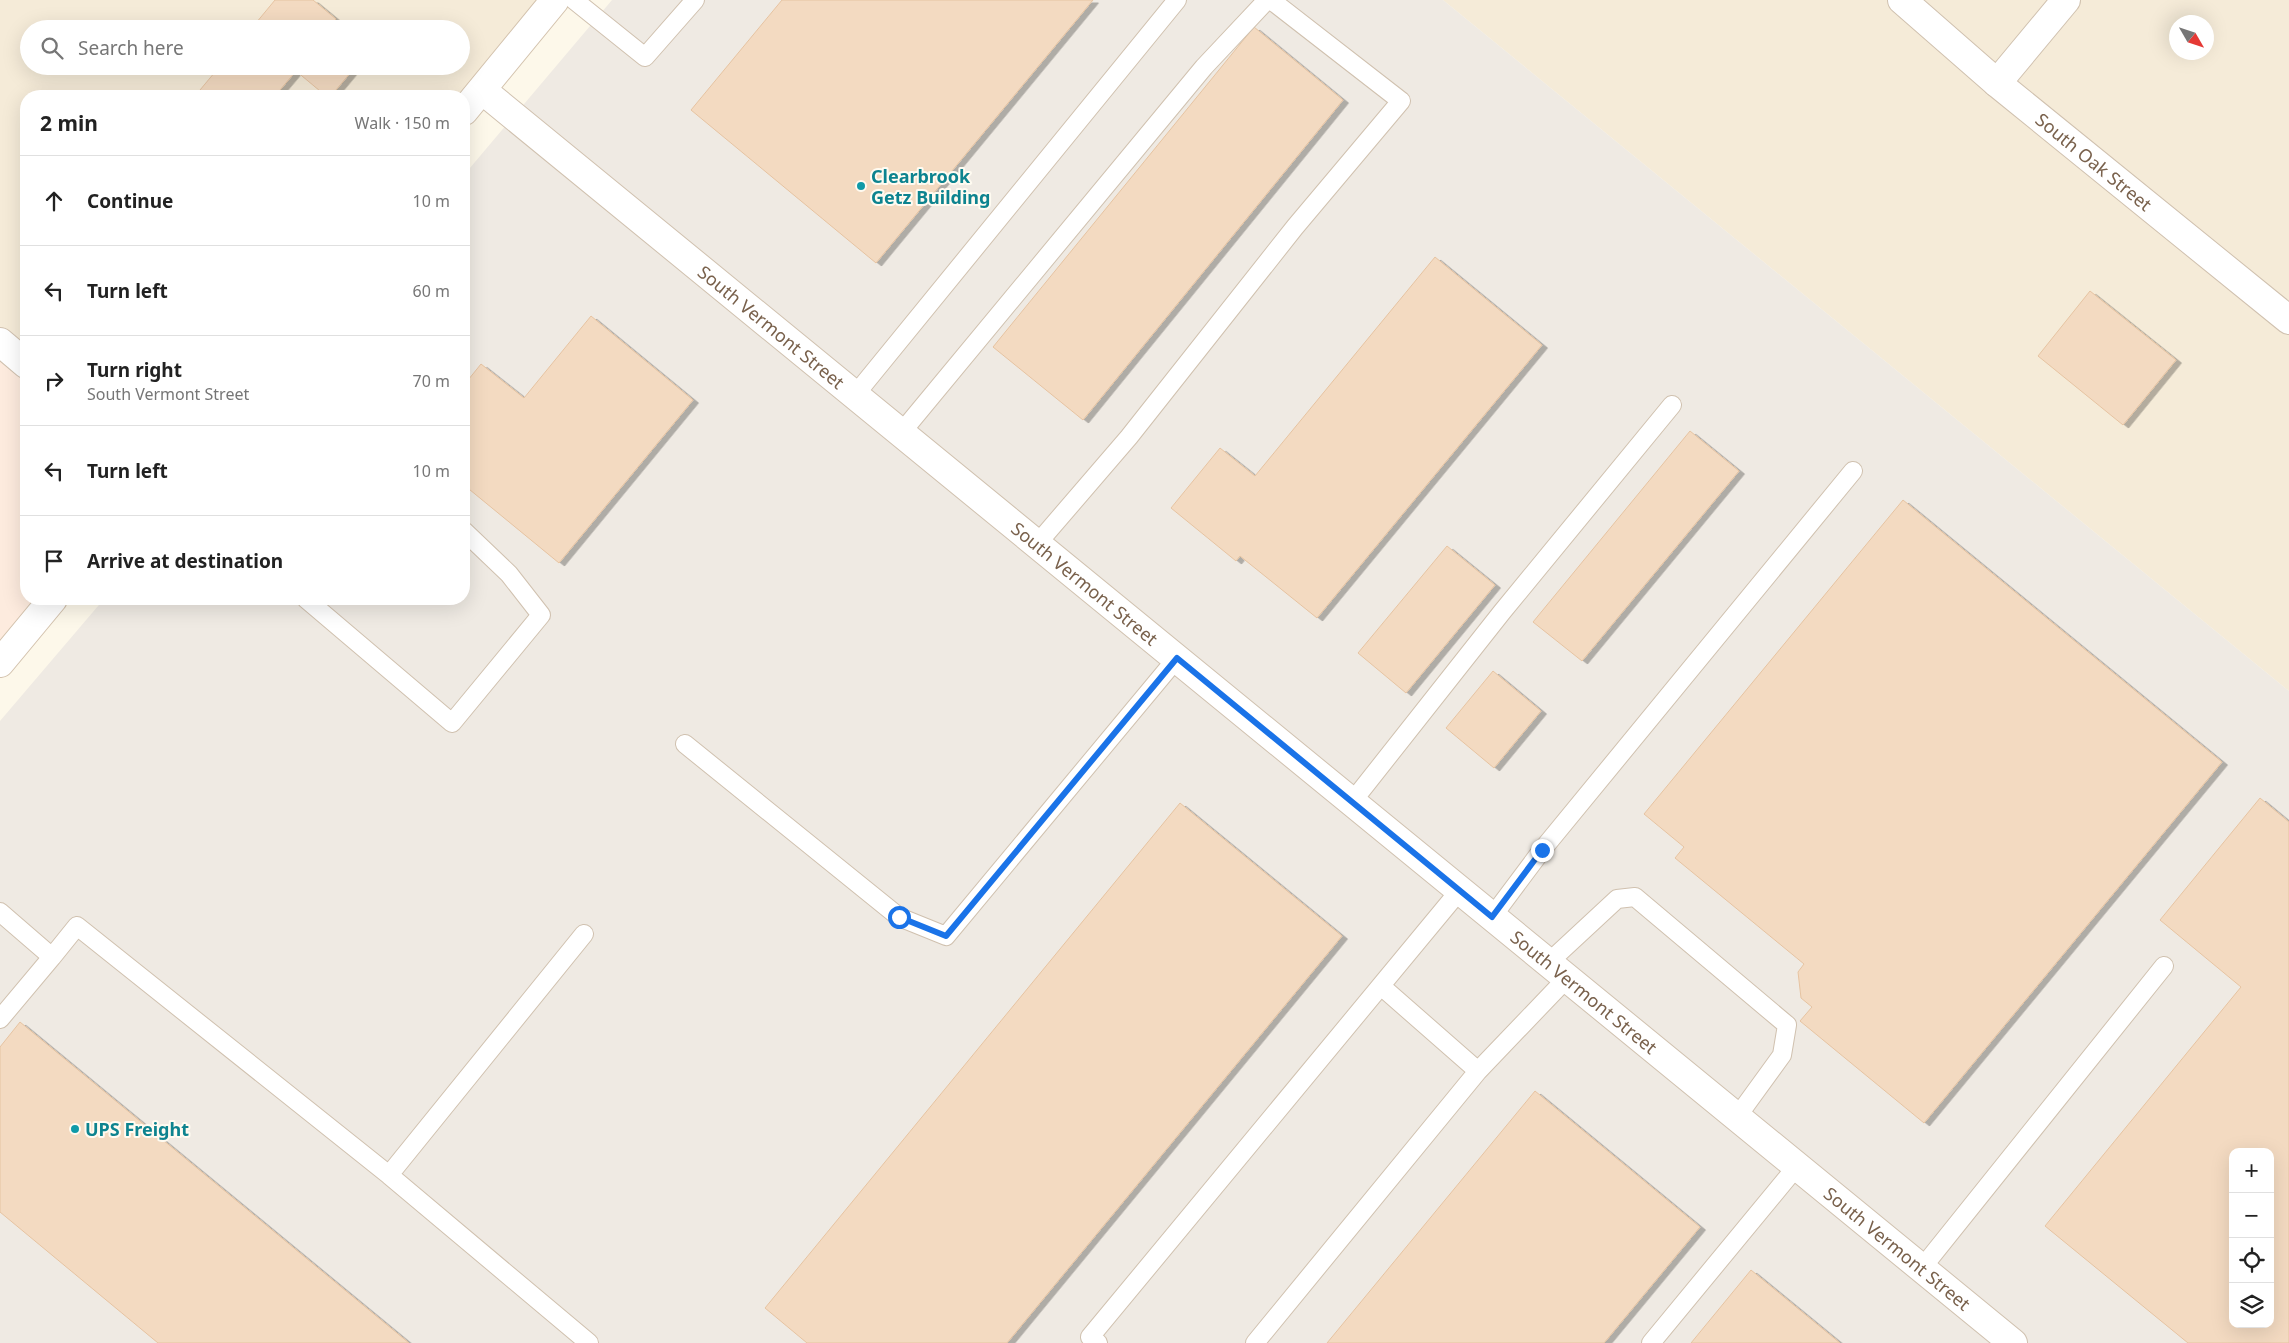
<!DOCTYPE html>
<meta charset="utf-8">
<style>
body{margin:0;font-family:"Noto Sans",sans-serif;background:#f6f6f6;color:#222}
.controls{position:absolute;right:15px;bottom:15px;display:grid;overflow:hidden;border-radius:10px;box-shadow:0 5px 20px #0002}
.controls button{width:45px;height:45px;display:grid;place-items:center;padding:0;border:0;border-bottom:1px solid #e0e0e0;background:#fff;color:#222;font:25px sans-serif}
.compass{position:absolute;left:2169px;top:15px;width:45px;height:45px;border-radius:50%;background:#fff;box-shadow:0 5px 20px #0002;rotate:129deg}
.stop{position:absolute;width:15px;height:15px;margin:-11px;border:4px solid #1a73e8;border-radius:50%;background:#fff}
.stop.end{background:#1a73e8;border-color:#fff;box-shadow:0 1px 5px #0008}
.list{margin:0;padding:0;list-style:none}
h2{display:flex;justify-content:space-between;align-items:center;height:65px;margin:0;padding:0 20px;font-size:21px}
h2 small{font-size:16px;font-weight:400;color:#767676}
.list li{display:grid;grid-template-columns:32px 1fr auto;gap:15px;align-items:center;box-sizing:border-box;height:90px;padding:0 20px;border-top:1px solid #e0e0e0}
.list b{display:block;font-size:19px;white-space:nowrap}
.list p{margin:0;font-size:16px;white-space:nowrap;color:#767676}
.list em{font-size:16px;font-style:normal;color:#767676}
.icon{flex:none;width:28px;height:28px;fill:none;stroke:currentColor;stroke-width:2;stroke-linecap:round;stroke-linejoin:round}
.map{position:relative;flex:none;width:2289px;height:1343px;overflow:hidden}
.search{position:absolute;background:#fff;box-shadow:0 5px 20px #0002;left:20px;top:20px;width:450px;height:55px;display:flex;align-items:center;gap:12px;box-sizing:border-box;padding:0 18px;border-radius:28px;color:#767676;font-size:19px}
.panel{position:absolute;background:#fff;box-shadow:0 5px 20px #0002;left:20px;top:90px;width:450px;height:515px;border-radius:20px}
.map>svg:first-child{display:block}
.residential{fill:#f5ebd8;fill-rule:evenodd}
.commercial{fill:#fdebde}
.industrial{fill:#efeae3;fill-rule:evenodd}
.building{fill:#f3dac1;stroke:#e6c3a1;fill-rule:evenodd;filter:url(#shadow)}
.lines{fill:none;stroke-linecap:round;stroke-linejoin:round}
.service-casing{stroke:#d0c1af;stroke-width:20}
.minor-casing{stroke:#d0c1af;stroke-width:30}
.secondary-casing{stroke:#d3c2ad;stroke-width:30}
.service{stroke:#fff;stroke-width:18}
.minor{stroke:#fff;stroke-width:28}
.secondary{stroke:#fff;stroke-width:28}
.route{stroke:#1a73e8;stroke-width:6}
.culture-dot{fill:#0f9aa8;stroke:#fffbf1;stroke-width:2}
.labels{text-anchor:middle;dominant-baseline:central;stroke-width:4;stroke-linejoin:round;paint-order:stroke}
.street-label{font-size:18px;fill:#79614c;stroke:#fffbf1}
.culture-label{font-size:18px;font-weight:bold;fill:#0d838f;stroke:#fffbf1;text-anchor:start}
</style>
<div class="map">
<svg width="2289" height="1343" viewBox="0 0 2289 1343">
<defs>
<filter id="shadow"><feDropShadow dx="5.5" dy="3" stdDeviation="0" flood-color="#0004"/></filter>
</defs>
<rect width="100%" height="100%" fill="#fdf8ea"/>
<path class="residential" d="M0,0H555L464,96H26V364L0,342ZM29,29H461V66H29Z
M1443,0H2289V691ZM2176,22H2206V52H2176Z"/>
<path class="commercial" d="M0,342L26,364V599H53L0,663Z"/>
<path class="industrial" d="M612,0H1443L2289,691V1343H0V721L104,599H464V175ZM2233,1152H2270V1324H2233Z"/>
<path class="building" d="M275,0H313L336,19L331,24L337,29H251Z
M782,0H1093L876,263L691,110Z
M1254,27L1343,100L1083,420L993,347Z
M220,66H356L331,96H326L296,71L275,96H195Z
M1435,257L1542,345L1317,618L1240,556L1236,561L1171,508L1220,448L1255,476Z
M2090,291L2176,360L2123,425L2038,356Z
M591,316L693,400L559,563L464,485V385L481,364L524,398Z
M1690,431L1739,471L1582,661L1533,622Z
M1903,500L2222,762L1924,1123L1800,1021L1812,1007L1801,998L1798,972L1804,964L1675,858L1684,847L1644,814Z
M1447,546L1495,585L1406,693L1358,653Z
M1493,671L1541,711L1494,768L1446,728Z
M2260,798L2289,822V1343H2188L2045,1226L2241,987L2160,920ZM2233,1152H2270V1324H2233Z
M1180,803L1342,936L1007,1343H807L765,1308Z
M20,1022L409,1343H158L0,1212V1047Z
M1535,1091L1700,1227L1604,1343H1327Z
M1751,1270L1840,1343H1691Z"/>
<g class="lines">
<defs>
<path id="service" d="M574,0L645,57L695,0
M855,395L1177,0
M901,433L1204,67L1267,0
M1037,544L1129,437L1295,227L1401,101L1271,0
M306,599L452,723L541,615L509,574L464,531
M685,744L899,917L946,936L1177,658
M1352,802L1502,612L1672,405
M0,912L52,957L77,926L389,1175L589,1343
M1492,917L1542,850L1853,471
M1548,963L1617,899L1635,897L1787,1025L1782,1055L1737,1117
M1381,986L1478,1071
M0,1019L52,957
M389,1175L584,934
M1922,1268L2164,966
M1098,1343L1090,1337L1460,890
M1255,1343L1478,1071L1567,978
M1651,1343L1797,1166"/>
<g id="minor">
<path id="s1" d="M1902,0L1997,83L2289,320"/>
<path d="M1997,83L2066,0"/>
<path id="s2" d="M482,90L2013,1343"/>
<path d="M0,342L26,364"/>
</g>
<path id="secondary" d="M464,111L555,0
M0,663L53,599"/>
</defs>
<use href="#service" class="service-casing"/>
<use href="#minor" class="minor-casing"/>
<use href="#secondary" class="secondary-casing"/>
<use href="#service" class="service"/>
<use href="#minor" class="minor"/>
<use href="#secondary" class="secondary"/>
</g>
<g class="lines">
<path class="route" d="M899,917L946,936L1177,658L1492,917L1542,850"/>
</g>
<g class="culture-dot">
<circle cx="861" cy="186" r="5"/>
<circle cx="75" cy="1129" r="5"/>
</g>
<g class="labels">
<g class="street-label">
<text stroke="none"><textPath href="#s1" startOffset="251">South Oak Street</textPath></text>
<text stroke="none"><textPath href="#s2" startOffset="374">South Vermont Street</textPath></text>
<text stroke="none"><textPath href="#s2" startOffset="779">South Vermont Street</textPath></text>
<text stroke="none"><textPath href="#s2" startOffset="1424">South Vermont Street</textPath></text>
<text stroke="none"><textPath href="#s2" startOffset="1829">South Vermont Street</textPath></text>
</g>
<g class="culture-label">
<text x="871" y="176">Clearbrook<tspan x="871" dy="21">Getz Building</tspan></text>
<text x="85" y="1129">UPS Freight</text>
</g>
</g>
</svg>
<div class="controls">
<button>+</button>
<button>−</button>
<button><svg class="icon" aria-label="locate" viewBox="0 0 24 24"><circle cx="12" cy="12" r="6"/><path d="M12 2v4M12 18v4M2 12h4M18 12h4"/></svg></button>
<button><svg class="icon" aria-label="layers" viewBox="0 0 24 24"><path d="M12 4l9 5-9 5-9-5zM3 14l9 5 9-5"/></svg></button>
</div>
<svg class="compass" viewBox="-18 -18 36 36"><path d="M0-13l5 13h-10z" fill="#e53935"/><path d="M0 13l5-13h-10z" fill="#767676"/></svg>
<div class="stop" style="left:899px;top:917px"></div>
<div class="stop end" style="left:1542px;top:850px"></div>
<div class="search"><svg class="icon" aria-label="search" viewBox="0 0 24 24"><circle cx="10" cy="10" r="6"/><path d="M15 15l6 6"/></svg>Search here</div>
<section class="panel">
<h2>2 min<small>Walk · 150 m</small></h2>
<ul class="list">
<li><svg class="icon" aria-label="ahead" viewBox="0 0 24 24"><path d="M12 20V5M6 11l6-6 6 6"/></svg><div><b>Continue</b></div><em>10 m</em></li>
<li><svg class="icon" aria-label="left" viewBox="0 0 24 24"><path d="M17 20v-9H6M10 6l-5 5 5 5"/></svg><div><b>Turn left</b></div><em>60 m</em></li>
<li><svg class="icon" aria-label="right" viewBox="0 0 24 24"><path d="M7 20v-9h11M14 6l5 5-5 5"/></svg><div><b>Turn right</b><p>South Vermont Street</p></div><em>70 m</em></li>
<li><svg class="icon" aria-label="left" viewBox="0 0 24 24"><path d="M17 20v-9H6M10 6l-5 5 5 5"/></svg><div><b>Turn left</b></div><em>10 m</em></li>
<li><svg class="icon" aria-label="arrive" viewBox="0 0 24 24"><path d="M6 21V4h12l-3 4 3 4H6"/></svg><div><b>Arrive at destination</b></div></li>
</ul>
</section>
</div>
